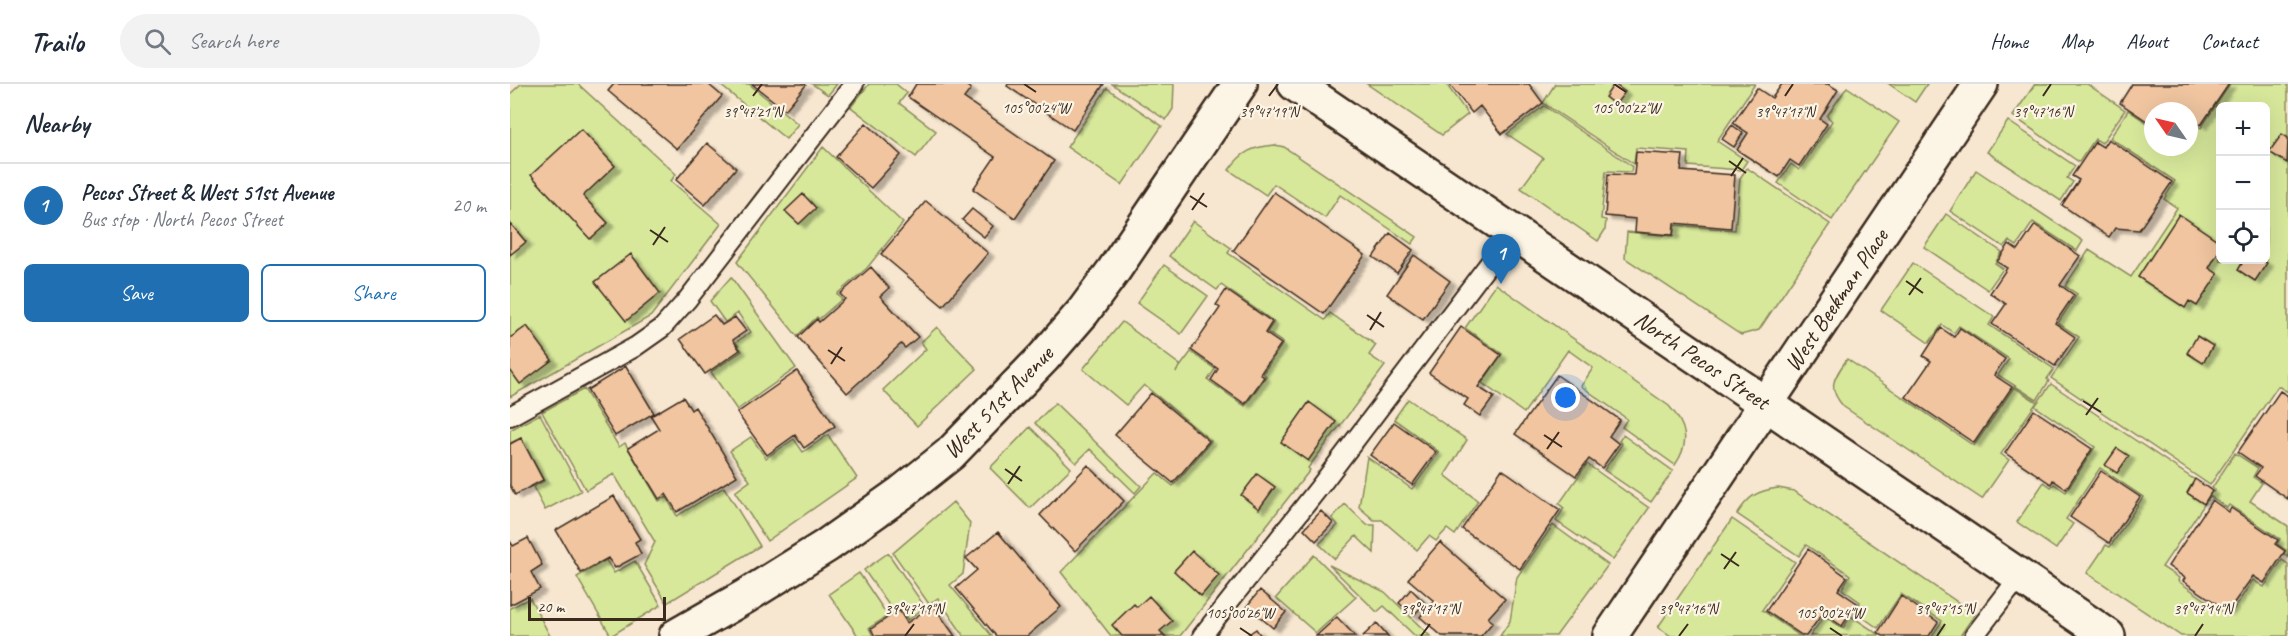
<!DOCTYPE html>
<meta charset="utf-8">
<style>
body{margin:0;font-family:Caveat,sans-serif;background:#f2f2f3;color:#1f2937}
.controls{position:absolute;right:18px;top:18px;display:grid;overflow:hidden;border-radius:9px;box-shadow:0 6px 24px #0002}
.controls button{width:54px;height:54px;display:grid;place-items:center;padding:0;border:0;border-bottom:2px solid #e0e1e3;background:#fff;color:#1f2937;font:30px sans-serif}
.compass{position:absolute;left:1634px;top:18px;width:54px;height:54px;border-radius:50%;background:#fff;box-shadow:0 6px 24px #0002;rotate:304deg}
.scale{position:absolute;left:18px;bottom:15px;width:138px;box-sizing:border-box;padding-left:6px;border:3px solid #3b2a1e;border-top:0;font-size:16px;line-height:21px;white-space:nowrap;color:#3b2a1e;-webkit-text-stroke:4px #fcf5e5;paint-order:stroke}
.you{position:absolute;left:1056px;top:314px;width:21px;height:21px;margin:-15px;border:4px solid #fff;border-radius:50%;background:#1a73e8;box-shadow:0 0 0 9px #1a73e833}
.badge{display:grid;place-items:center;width:39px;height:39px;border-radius:50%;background:#1f6fb2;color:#fff;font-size:20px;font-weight:700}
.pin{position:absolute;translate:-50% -50px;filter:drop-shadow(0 2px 3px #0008)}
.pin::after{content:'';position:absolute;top:32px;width:21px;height:18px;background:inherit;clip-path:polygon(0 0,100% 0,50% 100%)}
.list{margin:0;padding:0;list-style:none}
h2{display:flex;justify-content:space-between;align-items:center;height:78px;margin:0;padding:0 24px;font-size:26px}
h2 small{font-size:20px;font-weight:400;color:#747a83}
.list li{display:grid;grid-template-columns:39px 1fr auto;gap:18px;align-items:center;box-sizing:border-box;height:84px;padding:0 24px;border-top:2px solid #e0e1e3}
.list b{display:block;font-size:22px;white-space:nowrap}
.list p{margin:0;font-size:20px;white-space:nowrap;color:#747a83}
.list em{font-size:20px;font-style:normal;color:#747a83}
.actions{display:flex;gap:12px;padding:18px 24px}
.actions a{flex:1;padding:14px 0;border:2px solid #1f6fb2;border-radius:9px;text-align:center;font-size:21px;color:#1f6fb2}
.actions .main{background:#1f6fb2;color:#fff}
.icon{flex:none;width:33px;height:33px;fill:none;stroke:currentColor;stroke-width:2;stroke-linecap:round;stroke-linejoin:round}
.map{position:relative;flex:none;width:1778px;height:552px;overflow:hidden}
header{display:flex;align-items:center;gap:36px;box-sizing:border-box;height:84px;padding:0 30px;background:#fff;border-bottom:2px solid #e0e1e3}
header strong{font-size:28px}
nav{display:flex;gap:33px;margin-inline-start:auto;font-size:21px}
.search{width:420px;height:54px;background:#f2f2f3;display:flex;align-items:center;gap:15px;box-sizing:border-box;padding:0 21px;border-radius:33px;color:#747a83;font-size:22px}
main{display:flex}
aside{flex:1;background:#fff}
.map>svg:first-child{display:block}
.green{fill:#d7e89b;stroke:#89895c;stroke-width:1.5;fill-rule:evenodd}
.building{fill:#f0c5a0;stroke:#3b2a1e;stroke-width:1.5;filter:url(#shadow)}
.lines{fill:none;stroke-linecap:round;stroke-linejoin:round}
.service-casing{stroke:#3b2a1e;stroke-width:22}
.minor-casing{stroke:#3b2a1e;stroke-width:38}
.secondary-casing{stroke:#3b2a1e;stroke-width:38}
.service{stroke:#fcf5e5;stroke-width:18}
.minor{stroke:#fcf5e5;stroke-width:33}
.secondary{stroke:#fcf5e5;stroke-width:33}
.ticks{fill:none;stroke:#3b2a1e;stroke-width:2}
.labels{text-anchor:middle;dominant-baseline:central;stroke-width:4.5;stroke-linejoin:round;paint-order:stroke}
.street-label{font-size:24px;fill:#3b2a1e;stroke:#fcf5e5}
.ticks-label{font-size:15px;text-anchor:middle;fill:#3b2a1e;stroke:#fcf5e5;stroke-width:4.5;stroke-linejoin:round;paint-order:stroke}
</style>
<header>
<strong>Trailo</strong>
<div class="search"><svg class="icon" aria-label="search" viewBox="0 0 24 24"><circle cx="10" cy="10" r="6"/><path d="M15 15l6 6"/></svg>Search here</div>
<nav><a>Home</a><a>Map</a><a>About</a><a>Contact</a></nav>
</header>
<main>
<aside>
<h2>Nearby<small></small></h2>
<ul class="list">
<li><span class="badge">1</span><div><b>Pecos Street &amp; West 51st Avenue</b><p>Bus stop · North Pecos Street</p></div><em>20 m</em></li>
</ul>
<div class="actions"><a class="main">Save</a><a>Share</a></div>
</aside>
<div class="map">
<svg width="1778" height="552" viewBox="0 0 1778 552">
<defs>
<filter id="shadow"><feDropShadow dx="6" dy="4" stdDeviation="1.5" flood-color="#0004"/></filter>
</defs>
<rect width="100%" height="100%" fill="#f8e7d0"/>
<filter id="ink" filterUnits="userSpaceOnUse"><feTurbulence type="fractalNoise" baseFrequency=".0167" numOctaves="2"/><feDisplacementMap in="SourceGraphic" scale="12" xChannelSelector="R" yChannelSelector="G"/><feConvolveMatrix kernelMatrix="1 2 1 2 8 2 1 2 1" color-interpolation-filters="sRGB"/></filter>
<g filter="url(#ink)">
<path class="green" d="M11,0H68L166,90L161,97L211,140L141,232L0,313V10Z
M209,0H239L288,40L276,55Z
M302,0H327L318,11Z
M359,0H386L397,9L389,19L426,47L406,73L341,23Z
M602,0H664L663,25L656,36Z
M857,0H936L958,30L932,51Z
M1045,0H1245L1207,57L1237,77L1231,86L1178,82L1179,68L1126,64L1124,80L1033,19Z
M1379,0H1417L1405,18Z
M1525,0H1577L1615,26L1592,59L1585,55L1569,78L1503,32Z
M1720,0H1778V308L1768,302L1700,401L1541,294L1569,253L1548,239L1567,210L1555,202L1579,166L1621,193L1667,124L1654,115L1665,97L1600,54L1618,26L1643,43V63H1679V36L1691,44ZM1710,22H1756V176H1710Z
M1337,3L1389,38L1322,136L1268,99L1281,80L1289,86L1322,37L1317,32Z
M597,4L652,42L612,101L557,63Z
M1034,22L1122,82L1121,88L1096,87L1091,135L1096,136L1095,146L1088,157L1011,104L1033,74L997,50Z
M1498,37L1565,82L1557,94L1563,98L1551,117L1477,68Z
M765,61L774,63L907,153L902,160L830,111L815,134L764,100L756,111L719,86C732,67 743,63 765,61Z
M313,63L393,139L357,184L327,210L332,215L309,235L307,233L287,252L227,178Z
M1237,84L1320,140L1249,246L1231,251L1115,174L1117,148L1163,152L1165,141L1225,146L1230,94Z
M1466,86L1573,157L1567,167L1523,138L1507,162L1499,157L1494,163L1440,127Z
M1436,130L1492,168L1485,179L1493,185L1478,206L1414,163Z
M683,137L721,164L718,169L815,236L820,229L866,261L859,271L875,282L798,384L800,386L670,552H601L551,488L647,389L663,402L701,357L634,301L616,321L573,285L612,238L670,281L666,288L681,268L705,285L698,296L735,322L756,292L753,289L773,259L757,248L764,238L711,201L707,206L659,172Z
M1403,179L1484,233L1479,241L1544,285L1537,295L1539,297L1527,316L1488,291L1499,275L1449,242L1444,249L1432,241L1419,259L1371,226Z
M654,181L698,212L671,250L627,219Z
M221,193L286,284L227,326L201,288L232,267L226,258L241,248L228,229L215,238L200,217Z
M986,200L1159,322C1176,341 1181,358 1165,381L1112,343L1117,335L1071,302L1083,284L1058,266L1014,329L972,299L992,270L955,244Z
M427,243L467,285L407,342L373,306L416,265L411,258Z
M1337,275L1464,362L1504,303L1527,318L1491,370L1499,376L1472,415L1334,323C1316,303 1324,294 1337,275Z
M1541,300L1703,408L1705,406L1702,404L1725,369L1748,384L1743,393L1752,399L1740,417L1778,442V473L1774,470L1776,466L1767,460L1770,455L1719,421L1717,424L1700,412L1652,483L1669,494L1668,497L1719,532L1743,496L1754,503L1772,476L1778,480V552H1671L1577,489L1596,461L1600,463L1633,413L1590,384L1556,435L1563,440L1546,465L1507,438L1534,398L1541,403L1544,400L1556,408L1585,363L1525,322Z
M74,305L109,363L115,359L149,417L156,413L167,432L214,403L250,462L157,519L134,481L145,458L104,390L76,406L32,328Z
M898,315L957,356L935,391L968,417L945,451L937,445L926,457L919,452L907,466L872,436H864L849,423L857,373L902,405L929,368L884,335Z
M545,319L631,402L625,409L580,365L566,379L525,339Z
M30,330L71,407L35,426L23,403L34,397L11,354L0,359V346Z
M520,343L561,384L520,424L480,384Z
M318,351L347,394L257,457L225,408L240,397L220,367L241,353L256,374L284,355L293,368Z
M1113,351L1163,387L1141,418L1094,386L1112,360L1109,357Z
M1077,380L1139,424L1103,476L1046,437L1054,424L1049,420Z
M1268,404L1284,407L1465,530L1450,552H1422L1432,537L1391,510L1368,544L1344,527L1350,518L1332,505L1340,491L1296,461L1289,472L1227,430C1239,412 1246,407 1268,404Z
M443,418L460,439L453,490L440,501L482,552H454L428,514L419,520L383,469Z
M835,420L857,441H865L864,469L846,452L825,475L809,460L828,441L822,434Z
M1222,435L1285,478L1252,526L1290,552H1161L1148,543Z
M1043,441L1098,481L1046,552H990L1000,537L1007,493Z
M378,469L415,523L398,536L388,523L383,527L354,486Z
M804,471L846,513L806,549L766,514Z
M96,476L104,489L125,477L151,521L101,552L67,493Z
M819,481L875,508L920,552H905L874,522L867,528Z
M349,489L378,532L359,544L363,552H348L319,510Z
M20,514L40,552H0V524Z
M1314,532L1333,544L1341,532L1370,551L1300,552Z"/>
<path class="building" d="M104,0H198L212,12L167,65L98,7Z
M242,0H295L296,1L275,26Z
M406,0H454L461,5L454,14L544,77L505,134L463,105L485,73L398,13Z
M498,0H594L563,46L497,2Z
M939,0H1019L1033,19L992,50L970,22L962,29Z
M1104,0L1115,8L1105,21L1095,13Z
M1272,0H1318L1328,6L1310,35L1317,40L1289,82L1280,76L1269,93L1227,66L1238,49L1223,39L1247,4L1262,14Z
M1622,0H1621H1719L1691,41L1679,33V27H1643V41L1610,19Z
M356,39L391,71L361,104L326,73Z
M1222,41L1233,49L1224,63L1212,55Z
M71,45L105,82L73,112L98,139L80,155L21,91Z
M1772,50L1778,54L1777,79L1759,68Z
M1598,55L1662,98L1629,146L1605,144L1599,153L1552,121L1569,96L1562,92L1585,58L1593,63Z
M197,59L226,84L195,121L166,96Z
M1126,68L1173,71L1171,87L1225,91L1221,144L1164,139L1163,151L1125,148L1126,135L1095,132L1098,90L1124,91Z
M764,108L855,171L814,230L723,167Z
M293,110L306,124L289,140L275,127Z
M416,117L478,169L433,222L371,170Z
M462,125L483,142L474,153L452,136Z
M1669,130L1710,158V165L1699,184L1708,190L1687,222L1679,217L1675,224L1628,193Z
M0,139L16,158L0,171Z
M1525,141L1570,172L1550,201L1564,211L1545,239L1565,253L1545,282L1482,240L1496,220L1480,209L1497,184L1487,178L1499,160L1508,166Z
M880,149L903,166L887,189L863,173Z
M121,170L150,209L116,237L85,198Z
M904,171L940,197L913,235L877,210Z
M1734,176H1752L1757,179L1745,197L1728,186Z
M361,183L379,204L370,212L408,253L395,264L391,260L337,309L288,253L307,235L309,238L335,215L330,210Z
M716,206L762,238L755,249L771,260L750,290L754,293L735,320L701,296L708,285L681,266L710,224L706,221Z
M204,231L212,241L225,233L236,247L223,256L230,266L195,290L170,255Z
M17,242L42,276L10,300L0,286V254Z
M951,243L991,271L968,303L984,313L970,332L954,321L958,315L919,289Z
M1431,244L1444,253L1450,244L1495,275L1484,291L1502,303L1464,359L1396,313L1421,277L1413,272Z
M1687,252L1703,262L1693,279L1677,269Z
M116,282L144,329L105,352L77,306Z
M287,287L325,342L294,364L285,351L257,371L227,329Z
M1047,291L1110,336L1099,352L1109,360L1092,384L1079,375L1066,392L1005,350Z
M1770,307L1778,312V415L1745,392L1751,384L1728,368Z
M641,309L699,357L663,399L605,351Z
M173,313L181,326L185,323L227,392L167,428L156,410L149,415L118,364L149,345L141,332Z
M799,318L826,338L798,377L771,358Z
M1524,326L1582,365L1556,405L1543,396L1541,400L1495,369Z
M884,338L926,368L902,401L860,371Z
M11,354L33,396L5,411L0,401V360Z
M1607,364L1619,372L1607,389L1595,381Z
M578,381L614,417L565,467L530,431Z
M992,385L1050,426L1010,485L952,445Z
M1591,387L1630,413L1599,459L1560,433Z
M747,390L765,403L749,425L731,411Z
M1685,395L1702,407L1694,420L1677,409Z
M104,412L130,455L125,458L131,470L105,484L98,474L71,489L46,446Z
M1702,416L1719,428L1721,424L1768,456L1765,460L1775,467L1754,499L1743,492L1718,527L1673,497L1675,494L1658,482Z
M811,427L823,439L806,457L794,445Z
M488,448L551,523L517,552H486L446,504L467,486L456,474Z
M18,454L32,481L21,488L30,505L0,521V457L3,462Z
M930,458L995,515L978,534L983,538L971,552H932L910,533L924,517L898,495Z
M1298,465L1337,493L1328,506L1347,519L1332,542L1313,529L1296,552H1293L1256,527Z
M682,467L709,491L691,512L664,487Z
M901,505L915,519L903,532L889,519Z
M750,506L776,528L763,544L737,522Z
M639,512L662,537L650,547L655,552H612L602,541L624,520L627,523Z
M1391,512L1428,538L1419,552H1373L1368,548Z
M423,521L445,552H365L361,545L389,526L397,539Z
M827,533L845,552H806Z
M867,539L878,552H853Z
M746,545L751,552H736Z"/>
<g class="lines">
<defs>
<path id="service" d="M0,332L125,263L152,244L177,216L344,0
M692,552L808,405L1003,148
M1464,552L1510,492"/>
<path id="minor" d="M166,552L236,512L316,462L391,409L440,370L534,273L573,228L604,186L730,0
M1100,552L1471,0"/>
<path id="secondary" d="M785,0L1598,552"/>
</defs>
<use href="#service" class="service-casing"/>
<use href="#minor" class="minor-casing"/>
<use href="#secondary" class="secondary-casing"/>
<use href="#service" class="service"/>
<use href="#minor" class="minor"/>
<use href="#secondary" class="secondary"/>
</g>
</g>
<path class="ticks" d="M514,0L526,8M1104,0L1116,8M243,12L252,0M759,12L768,0M1275,12L1283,0M1533,12L1541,0M1219,77L1236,89M1221,92L1233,74M680,112L697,123M682,126L694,109M140,146L158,158M143,161L155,143M1396,197L1413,209M1399,211L1411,194M857,231L874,243M860,246L871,228M318,266L335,277M321,280L332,263M1573,317L1591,328M1576,331L1588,314M1034,351L1052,363M1037,365L1049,348M495,385L512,397M498,400L510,382M1211,470L1229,482M1214,485L1226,468M730,544L742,552M1320,544L1332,552M395,552L404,540M911,552L920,540M1169,552L1178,540M1427,552L1435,540M1685,552L1693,540"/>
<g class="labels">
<g class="street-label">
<text transform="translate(1326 216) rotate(-56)">West Beekman Place</text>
<text transform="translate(1192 276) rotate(34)">North Pecos Street</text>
<text transform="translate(488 318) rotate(-46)">West 51st Avenue</text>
</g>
</g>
<g class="ticks-label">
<text x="526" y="29">105°00'24"W</text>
<text x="1116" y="29">105°00'22"W</text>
<text x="243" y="33">39°47'21"N</text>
<text x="759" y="33">39°47'19"N</text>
<text x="1275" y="33">39°47'17"N</text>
<text x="1533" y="33">39°47'16"N</text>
<text x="404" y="530">39°47'19"N</text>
<text x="920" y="530">39°47'17"N</text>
<text x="1178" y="530">39°47'16"N</text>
<text x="1435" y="530">39°47'15"N</text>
<text x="1693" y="530">39°47'14"N</text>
<text x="730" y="534">105°00'26"W</text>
<text x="1320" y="534">105°00'24"W</text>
</g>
</svg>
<div class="controls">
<button>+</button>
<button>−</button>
<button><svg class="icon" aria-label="locate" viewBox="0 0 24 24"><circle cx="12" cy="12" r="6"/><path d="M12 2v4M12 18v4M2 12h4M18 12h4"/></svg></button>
</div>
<svg class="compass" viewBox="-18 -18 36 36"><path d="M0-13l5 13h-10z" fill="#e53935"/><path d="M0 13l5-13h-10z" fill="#747a83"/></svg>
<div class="scale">20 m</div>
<div class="you"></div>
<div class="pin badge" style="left:991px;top:200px">1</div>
</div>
</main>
